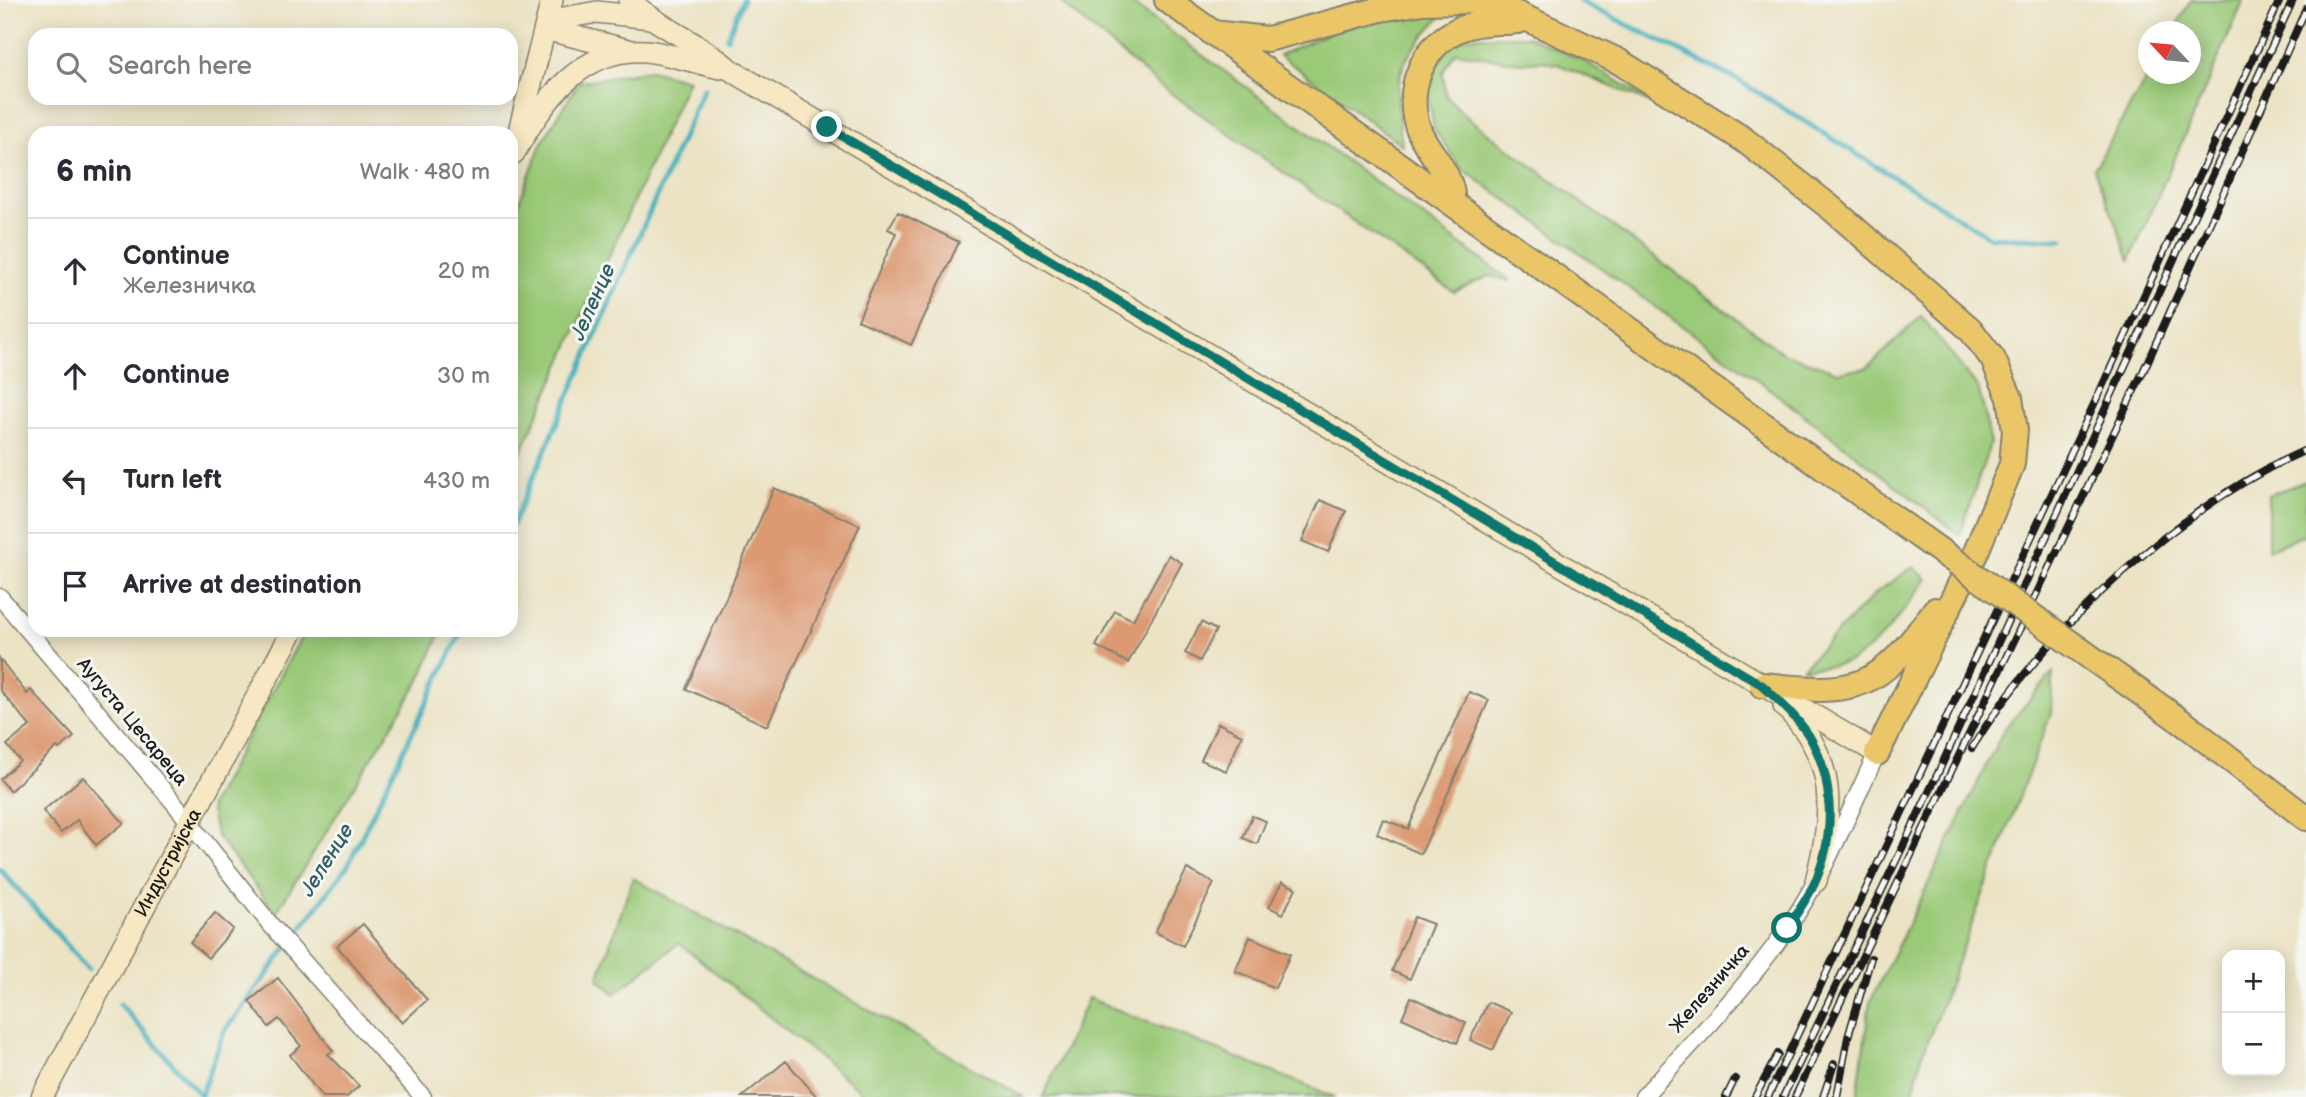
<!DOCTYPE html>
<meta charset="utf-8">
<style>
body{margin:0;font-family:"Balsamiq Sans",sans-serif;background:#f2f2f3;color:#2b2b33}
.controls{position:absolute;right:21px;bottom:21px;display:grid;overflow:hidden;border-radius:14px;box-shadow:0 4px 18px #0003}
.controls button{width:63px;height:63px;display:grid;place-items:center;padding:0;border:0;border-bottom:2px solid #e1e1e2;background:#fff;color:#2b2b33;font:35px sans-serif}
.compass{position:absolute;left:2138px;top:21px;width:63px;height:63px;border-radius:50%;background:#fff;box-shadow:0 4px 18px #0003;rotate:296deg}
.stop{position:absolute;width:21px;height:21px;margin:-16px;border:5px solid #0f766e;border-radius:50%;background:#fff}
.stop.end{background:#0f766e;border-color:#fff;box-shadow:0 2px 7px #0008}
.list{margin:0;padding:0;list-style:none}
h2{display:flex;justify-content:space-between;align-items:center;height:91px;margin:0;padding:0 28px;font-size:30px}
h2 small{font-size:23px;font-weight:400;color:#7c7c81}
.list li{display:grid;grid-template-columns:46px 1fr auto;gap:21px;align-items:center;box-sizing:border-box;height:105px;padding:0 28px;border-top:2px solid #e1e1e2}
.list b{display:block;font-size:26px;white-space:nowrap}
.list p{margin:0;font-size:23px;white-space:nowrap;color:#7c7c81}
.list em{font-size:23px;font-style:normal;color:#7c7c81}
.icon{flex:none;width:38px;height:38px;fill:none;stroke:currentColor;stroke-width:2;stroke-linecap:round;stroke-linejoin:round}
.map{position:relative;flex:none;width:2306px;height:1097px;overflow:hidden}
.search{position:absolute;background:#fff;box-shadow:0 4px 18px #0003;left:28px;top:28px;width:490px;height:77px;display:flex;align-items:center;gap:18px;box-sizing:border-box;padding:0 24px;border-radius:21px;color:#7c7c81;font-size:26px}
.panel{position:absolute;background:#fff;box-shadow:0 4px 18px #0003;left:28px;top:126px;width:490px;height:511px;border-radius:21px}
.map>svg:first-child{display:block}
.green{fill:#9ac977;stroke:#5b724a;stroke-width:2}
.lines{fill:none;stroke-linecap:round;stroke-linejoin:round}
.stream{stroke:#42b0be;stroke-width:5}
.building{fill:#dc9972}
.street-casing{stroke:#848070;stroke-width:19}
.secondary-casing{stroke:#848070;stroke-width:24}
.primary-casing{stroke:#848070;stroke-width:28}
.street{stroke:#fff;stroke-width:16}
.secondary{stroke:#f7e8c3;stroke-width:21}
.primary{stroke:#ebc669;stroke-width:24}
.rail-casing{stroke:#1c1c1c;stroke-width:8}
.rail{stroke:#f6f6f2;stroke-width:5;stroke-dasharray:16;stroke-linecap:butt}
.primary-bridge-casing{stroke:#848070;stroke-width:28;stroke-linecap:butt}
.primary-bridge{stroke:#ebc669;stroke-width:24}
.route{stroke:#0f766e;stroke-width:9}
.labels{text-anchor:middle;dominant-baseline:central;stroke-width:6;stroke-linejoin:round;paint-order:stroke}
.street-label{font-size:19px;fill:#1c1c1c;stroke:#f6f6f2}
.water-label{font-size:21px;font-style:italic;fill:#2d5f65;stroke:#f6f6f2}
</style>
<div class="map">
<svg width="2306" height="1097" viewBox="0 0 2306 1097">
<rect width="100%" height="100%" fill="#f6f6f2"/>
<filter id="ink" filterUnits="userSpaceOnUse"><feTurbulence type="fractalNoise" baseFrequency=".0143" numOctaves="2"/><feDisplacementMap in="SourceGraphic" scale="14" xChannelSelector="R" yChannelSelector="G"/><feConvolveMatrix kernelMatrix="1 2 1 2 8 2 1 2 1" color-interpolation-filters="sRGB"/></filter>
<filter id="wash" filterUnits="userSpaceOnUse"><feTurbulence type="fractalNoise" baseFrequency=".00686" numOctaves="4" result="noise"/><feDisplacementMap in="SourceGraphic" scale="28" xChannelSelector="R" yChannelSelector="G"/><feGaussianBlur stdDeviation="1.57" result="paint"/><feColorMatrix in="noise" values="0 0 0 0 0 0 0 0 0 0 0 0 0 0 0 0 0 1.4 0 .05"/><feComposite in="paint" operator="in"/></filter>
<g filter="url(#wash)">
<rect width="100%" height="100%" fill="#ebe3c4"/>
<path class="green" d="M1058,0H1127L1511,281L1489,276L1454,292L1159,85Z
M2191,0H2244L2130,260L2094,169L2149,74H2190V32L2173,31Z
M1423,11H1446C1395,66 1393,71 1402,145L1279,55L1338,29Z
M1474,36H1528L1582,60L1667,110L1560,65L1541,61L1519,63L1456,52L1443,72L1446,96L1468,118L1783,353L1838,372L1867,368L1921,316L1978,388L1984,410L1990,444L1960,535L1762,383L1461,168L1434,129L1426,84L1438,53L1453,40Z
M650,70L688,80L511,475V224L541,144L579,82Z
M2306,481V534L2268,550V495Z
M1913,567L1927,579C1907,606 1875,655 1841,664C1829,667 1815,667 1802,668L1878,591Z
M305,630H442L419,682L276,913L216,835L210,806Z
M2053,673L2051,713L1920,1062L1912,1097H1857L1870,1002L2004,729Z
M633,878L1024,1097H868L679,943L615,994L598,979Z
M1088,998L1335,1097H1043Z"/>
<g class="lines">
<path class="stream" d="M1578,0L1738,80L1990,237L2063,240
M727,38L743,0
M511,528L704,88
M0,869L88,969
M120,1004L201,1096
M201,1095L224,1032L348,865L462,630"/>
</g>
<g id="blocks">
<path class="building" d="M898,212L959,242L911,345L858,320L896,233L888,229Z
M774,488L860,525L767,726L686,689Z
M1320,500L1346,511L1328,552L1302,541Z
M1169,555L1182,563L1128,663L1096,646L1115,611L1133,620Z
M1201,622L1216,630L1200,661L1185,653Z
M0,659L27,694L31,690L74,737L59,749L57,747L10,791L0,779L20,761L7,745L30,726L0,690Z
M1469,692L1489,700L1421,854L1377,834L1383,819L1408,829Z
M1218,723L1242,735L1226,771L1201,760Z
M83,777L124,823L96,845L77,820L61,833L43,811Z
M1252,816L1266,821L1257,844L1243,838Z
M1187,869L1214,883L1183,946L1155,932Z
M1282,882L1296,888L1283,914L1269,907Z
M215,913L233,929L208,958L190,942Z
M1414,917L1433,924L1410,979L1392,971Z
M363,924L427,1000L402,1023L337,946Z
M1250,937L1290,954L1275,988L1235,971Z
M278,978L333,1051L328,1054L359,1086L347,1097H322L290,1055L301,1046L279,1019L269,1027L249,1001Z
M1411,997L1466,1023L1457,1043L1402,1018Z
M1488,1002L1511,1012L1493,1050L1470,1040Z
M786,1061L817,1097H742Z"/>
</g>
</g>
<g filter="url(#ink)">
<use href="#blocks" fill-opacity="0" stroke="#848070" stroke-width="2"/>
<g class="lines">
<defs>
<path id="street" d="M0,597L175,804L270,924L423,1097
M1643,1097C1692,1043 1745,990 1786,930C1824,876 1849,812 1877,753"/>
<g id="secondary">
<path d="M629,0C659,28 699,42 729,69L1877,753"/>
<path d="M547,21L597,12L651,18"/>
<path d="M545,29L628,50"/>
<path d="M519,131L552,0"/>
<path d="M514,153C542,103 581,46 646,51C672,54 695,63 720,68"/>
<path d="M1784,706C1839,760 1833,812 1816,881"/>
<path id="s1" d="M42,1097L293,630"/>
</g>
<path id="primary" d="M1167,0L1922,538
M1212,33L1268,39L1381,9L1423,2L1471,1L1517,14L1618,61L1743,139L1831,208L1970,329L1993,359L2010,398L2015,430L2012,464L1976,552L1877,753
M1452,203C1455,178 1432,157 1421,135C1401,93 1423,38 1469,26C1486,21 1501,23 1518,21
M1762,685C1859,695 1877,691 1935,610
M2189,727L2306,818"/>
</defs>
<use href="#street" class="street-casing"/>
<use href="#secondary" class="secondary-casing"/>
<use href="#primary" class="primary-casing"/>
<use href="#street" class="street"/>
<use href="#secondary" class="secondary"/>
<use href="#primary" class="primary"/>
<defs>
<path id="rail" d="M1972,748C2042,632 2181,505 2306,450
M1726,1097L1735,1079
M1755,1097L1778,1054
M1768,1097L2095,402L2280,0
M1783,1097L1938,773L2293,0
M1795,1097L2142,374L2306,9
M1823,1097L1834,1064
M1837,1097L1848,1037L1871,958"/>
</defs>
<use href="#rail" class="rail-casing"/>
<use href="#rail" class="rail"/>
<defs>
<path id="primary-bridge" d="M1922,538L2189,727"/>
</defs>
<use href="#primary-bridge" class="primary-bridge-casing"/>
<use href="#primary-bridge" class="primary-bridge"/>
</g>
</g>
<g class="lines" filter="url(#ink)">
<path class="route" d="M827,127L1762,685C1779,701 1797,717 1809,736C1835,779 1835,837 1815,882C1808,898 1797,913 1787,928"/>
</g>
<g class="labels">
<g class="street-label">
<text transform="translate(132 722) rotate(50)">Аугуста Цесареца</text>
<text stroke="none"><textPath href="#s1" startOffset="266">Индустријска</textPath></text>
<text transform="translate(1710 989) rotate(-49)">Железничка</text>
</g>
<g class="water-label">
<text transform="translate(593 302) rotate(-66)">Јеленце</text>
<text transform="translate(327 860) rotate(-58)">Јеленце</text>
</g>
</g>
</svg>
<div class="controls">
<button>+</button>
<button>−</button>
</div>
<svg class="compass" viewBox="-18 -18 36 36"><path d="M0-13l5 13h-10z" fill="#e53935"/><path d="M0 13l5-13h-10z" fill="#7c7c81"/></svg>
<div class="stop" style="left:1787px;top:928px"></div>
<div class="stop end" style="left:827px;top:127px"></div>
<div class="search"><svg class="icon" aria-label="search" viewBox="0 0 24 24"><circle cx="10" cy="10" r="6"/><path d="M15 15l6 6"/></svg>Search here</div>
<section class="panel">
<h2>6 min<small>Walk · 480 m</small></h2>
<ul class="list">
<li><svg class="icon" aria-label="ahead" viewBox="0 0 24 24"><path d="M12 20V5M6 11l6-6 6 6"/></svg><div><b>Continue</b><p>Железничка</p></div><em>20 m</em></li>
<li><svg class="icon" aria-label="ahead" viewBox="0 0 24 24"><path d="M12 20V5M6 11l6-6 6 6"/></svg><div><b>Continue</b></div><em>30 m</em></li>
<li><svg class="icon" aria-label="left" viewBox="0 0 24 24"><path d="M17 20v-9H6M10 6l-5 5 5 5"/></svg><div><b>Turn left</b></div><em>430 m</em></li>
<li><svg class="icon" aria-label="arrive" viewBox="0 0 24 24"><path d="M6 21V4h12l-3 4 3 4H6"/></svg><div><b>Arrive at destination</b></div></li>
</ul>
</section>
</div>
